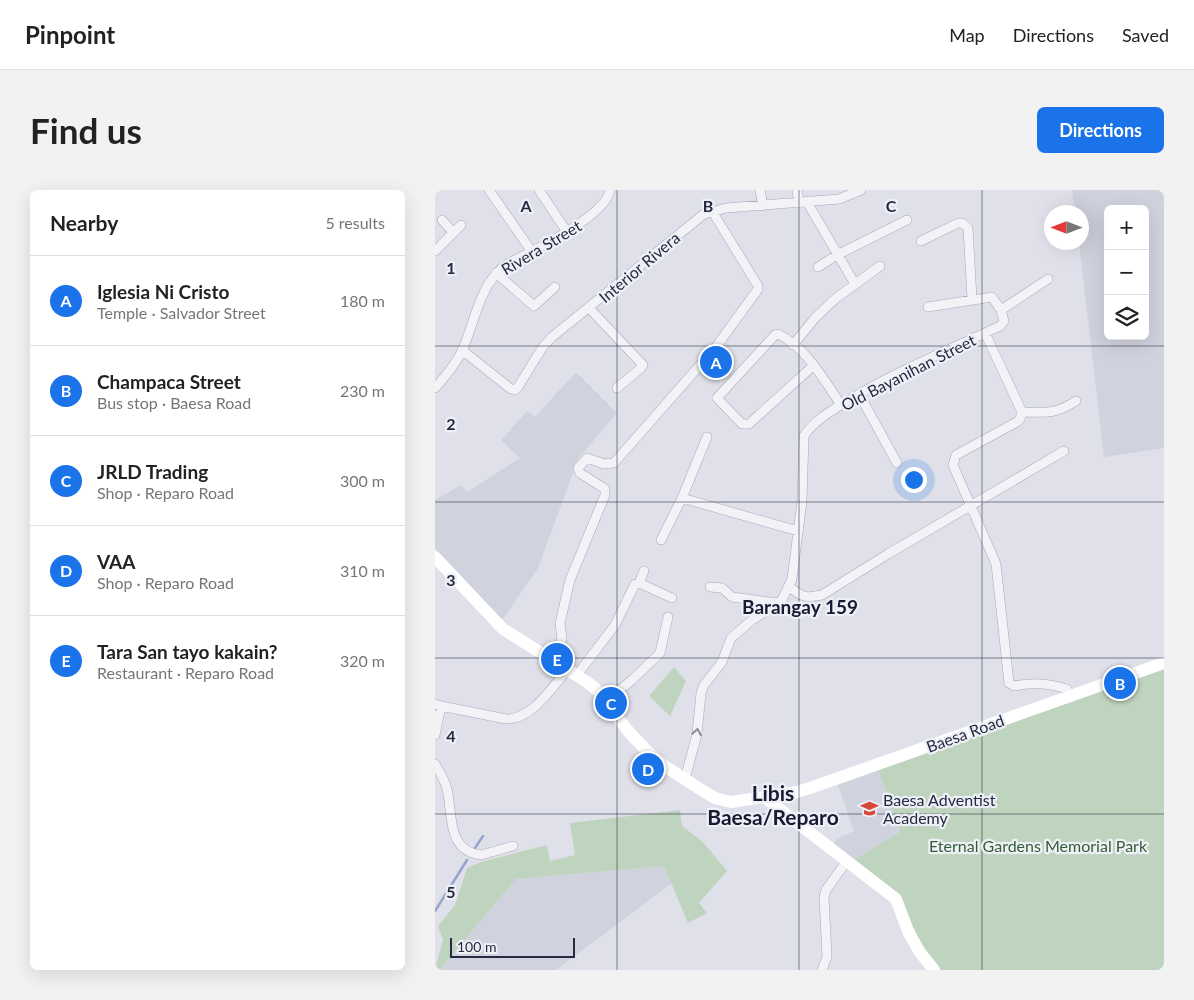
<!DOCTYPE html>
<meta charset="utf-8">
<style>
body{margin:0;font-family:Lato,sans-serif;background:#f2f2f2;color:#222}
.controls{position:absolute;right:15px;top:15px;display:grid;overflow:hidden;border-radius:8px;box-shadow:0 5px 20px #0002}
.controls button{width:45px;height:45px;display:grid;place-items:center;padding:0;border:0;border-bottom:1px solid #e0e0e0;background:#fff;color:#222;font:25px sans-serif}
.compass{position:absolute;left:609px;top:15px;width:45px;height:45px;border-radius:50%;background:#fff;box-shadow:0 5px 20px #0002;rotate:270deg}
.scale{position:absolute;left:15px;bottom:12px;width:125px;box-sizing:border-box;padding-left:5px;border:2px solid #262a41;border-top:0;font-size:14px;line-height:18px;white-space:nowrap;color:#262a41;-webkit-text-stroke:4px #eef0f7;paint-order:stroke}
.you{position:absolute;left:478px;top:289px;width:18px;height:18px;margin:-12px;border:4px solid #fff;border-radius:50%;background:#1a73e8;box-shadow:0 0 0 8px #1a73e833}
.badge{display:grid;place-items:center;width:32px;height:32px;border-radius:50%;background:#1a73e8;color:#fff;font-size:16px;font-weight:700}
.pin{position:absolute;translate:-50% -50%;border:2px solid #fff;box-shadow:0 1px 5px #0006}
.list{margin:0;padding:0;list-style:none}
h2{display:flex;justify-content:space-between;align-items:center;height:65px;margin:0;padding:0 20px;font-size:21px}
h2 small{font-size:16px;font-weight:400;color:#767676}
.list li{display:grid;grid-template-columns:32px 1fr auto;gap:15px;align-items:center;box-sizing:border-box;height:90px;padding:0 20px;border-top:1px solid #e0e0e0}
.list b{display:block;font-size:19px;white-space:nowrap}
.list p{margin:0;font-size:16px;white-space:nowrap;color:#767676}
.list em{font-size:16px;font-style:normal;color:#767676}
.icon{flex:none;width:28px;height:28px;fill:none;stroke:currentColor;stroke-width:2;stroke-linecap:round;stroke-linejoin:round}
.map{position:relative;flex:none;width:729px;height:780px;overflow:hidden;border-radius:8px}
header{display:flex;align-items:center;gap:30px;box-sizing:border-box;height:70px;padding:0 25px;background:#fff;border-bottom:1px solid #e0e0e0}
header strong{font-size:24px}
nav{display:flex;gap:28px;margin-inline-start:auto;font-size:18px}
.intro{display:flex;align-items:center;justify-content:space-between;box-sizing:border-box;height:120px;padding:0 30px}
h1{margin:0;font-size:35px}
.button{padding:12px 22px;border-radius:8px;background:#1a73e8;color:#fff;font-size:18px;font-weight:700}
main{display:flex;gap:30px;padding:0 30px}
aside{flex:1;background:#fff;border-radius:8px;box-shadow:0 5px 20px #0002}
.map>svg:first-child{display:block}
.built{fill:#d0d2de;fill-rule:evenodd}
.green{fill:#bfd4bf}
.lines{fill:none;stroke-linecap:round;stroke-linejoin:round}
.stream{stroke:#96a4cc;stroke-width:2.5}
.street-casing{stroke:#a8a9b7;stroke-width:10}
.street{stroke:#f2f2f7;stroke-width:9}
.secondary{stroke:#fff;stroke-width:12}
.oneway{stroke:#8c8e9c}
.grid{fill:none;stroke:#262a41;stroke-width:1;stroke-opacity:0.55}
.labels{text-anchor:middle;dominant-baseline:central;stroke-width:4.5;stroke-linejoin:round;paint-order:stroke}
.street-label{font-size:16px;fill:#262a41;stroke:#eef0f7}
.poi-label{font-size:16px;fill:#262a41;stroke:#eef0f7;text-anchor:start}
.park-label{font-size:16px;fill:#325e35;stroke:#eef0f7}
.quarter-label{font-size:19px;font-weight:bold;fill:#191b32;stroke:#eef0f7}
.district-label{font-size:21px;font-weight:bold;fill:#191b32;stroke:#eef0f7}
.grid-label{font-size:16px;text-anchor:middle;font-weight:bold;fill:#262a41;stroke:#eef0f7;stroke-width:4.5;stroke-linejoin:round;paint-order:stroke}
</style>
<header>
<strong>Pinpoint</strong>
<nav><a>Map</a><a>Directions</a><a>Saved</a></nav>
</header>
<div class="intro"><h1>Find us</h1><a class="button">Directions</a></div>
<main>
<aside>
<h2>Nearby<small>5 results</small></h2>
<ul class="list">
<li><span class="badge">A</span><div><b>Iglesia Ni Cristo</b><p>Temple · Salvador Street</p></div><em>180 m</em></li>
<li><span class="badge">B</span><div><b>Champaca Street</b><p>Bus stop · Baesa Road</p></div><em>230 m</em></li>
<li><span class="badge">C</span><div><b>JRLD Trading</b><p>Shop · Reparo Road</p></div><em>300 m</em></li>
<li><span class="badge">D</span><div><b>VAA</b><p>Shop · Reparo Road</p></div><em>310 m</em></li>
<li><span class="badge">E</span><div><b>Tara San tayo kakain?</b><p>Restaurant · Reparo Road</p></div><em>320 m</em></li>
</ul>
</aside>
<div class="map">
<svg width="729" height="780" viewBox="0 0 729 780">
<rect width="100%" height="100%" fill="#dfe0e9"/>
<path class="built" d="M637,0H729V258L669,267L644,53L646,52V22H640ZM673,19H710V146H673Z
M141,182L182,223L143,269L103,378L65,433L0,358V310L26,295L32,302L85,268L66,250L92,221L100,227Z
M443,580L465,642L415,672L398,657L401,649L419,641L403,595Z
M229,676L237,693L121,780H4L81,689Z"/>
<path class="green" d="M239,477L251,491L235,526L214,506Z
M729,479V780H506L486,759L464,708L415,672L465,642L443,580Z
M245,620L247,636L268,652L292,681L264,713L272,723L253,733L229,676L81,689L4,780H0L8,750L3,736L20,715L32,678L46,672L112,655L115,671L140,665L135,633Z"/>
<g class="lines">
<path class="stream" d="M40,658L48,646
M0,721L32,670"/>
<defs>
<path id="street" d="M54,0L97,62
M104,0L132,42
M325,0L328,16
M362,0L364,13
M372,12L420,94
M7,30L18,42
M486,51L523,33H527L533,38L537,109
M0,61L26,35
M383,77L402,65L472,30
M61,83L99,116L120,97
M154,118L208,175L206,178L182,198
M566,120L613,89
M550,143L587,222L585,229L582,232L521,265L518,275L561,374L574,493L579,496C597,492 614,493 632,499L634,505
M358,155L380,128L400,109L445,76
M27,160L76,199L80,200L83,197L107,158L117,147L269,24L291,18L404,9L426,0
M379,175L314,234H307L282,208L340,145L343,144C371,157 389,190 406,215
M0,198C11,186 20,175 27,161C38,137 43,104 61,84C70,73 83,69 96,62C117,51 171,23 175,0
M424,204L462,273
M587,222C613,222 618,225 641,211
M247,308L363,341
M226,350L247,308L272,247
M204,393L209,381
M275,397L287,398L297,407L342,413
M354,397L366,405L373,407L387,405L453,364L629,261
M116,469L127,449L125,433L135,390L170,305V299L145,283L143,278L152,268L169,274L179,273L281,157L323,99V96L277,21
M142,485L180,435L200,394L204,393L237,408
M170,512L197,490L225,463L233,427
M0,514L6,516L71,529C98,529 116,498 133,479
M0,545L6,516
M0,574C4,582 10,590 12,599C18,623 11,661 46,665L78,656
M250,589L262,544L266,503L269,495L287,472L296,448L317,430L344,413L348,408L357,389L367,311L369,246C379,230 398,220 414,210C462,181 514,160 565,136L569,131L566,120L557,107L493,117
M387,780L392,767L389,707L391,700L412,671"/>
</defs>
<use href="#street" class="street-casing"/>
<use href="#street" class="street"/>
<path class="secondary" d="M0,367L68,439L152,492L162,500L193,541L211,560L228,575L268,601L280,608L296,612L362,602L375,598L729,473
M329,607L461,709L473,741L484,761L499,780"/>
</g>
<defs><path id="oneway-chevron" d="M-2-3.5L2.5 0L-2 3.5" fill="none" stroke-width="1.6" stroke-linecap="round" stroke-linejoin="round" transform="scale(1.25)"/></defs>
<use class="oneway" href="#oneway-chevron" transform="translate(262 542) rotate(-81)"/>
<path class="grid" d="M182,0V780M364,0V780M547,0V780M0,156H729M0,312H729M0,468H729M0,624H729"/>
<defs>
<symbol id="school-bare" viewBox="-9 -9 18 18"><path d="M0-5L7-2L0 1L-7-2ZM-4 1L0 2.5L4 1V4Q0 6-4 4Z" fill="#d84739" stroke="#eef0f7" stroke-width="2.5" paint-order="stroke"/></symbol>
</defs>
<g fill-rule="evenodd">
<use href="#school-bare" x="422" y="606" width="25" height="25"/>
</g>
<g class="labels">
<g class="street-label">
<text transform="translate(106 57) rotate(-31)">Rivera Street</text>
<text transform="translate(204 77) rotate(-40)">Interior Rivera</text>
<text transform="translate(473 182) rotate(-27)">Old Bayanihan Street</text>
<text transform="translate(530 543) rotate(-20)">Baesa Road</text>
</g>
<g class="poi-label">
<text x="448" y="609">Baesa Adventist<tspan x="448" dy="18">Academy</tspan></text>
</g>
<g class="park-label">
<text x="603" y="655">Eternal Gardens Memorial Park</text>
</g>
<g class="quarter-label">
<text x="365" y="416">Barangay 159</text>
</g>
<g class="district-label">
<text x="338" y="602">Libis<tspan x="338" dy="24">Baesa/Reparo</tspan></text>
</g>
</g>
<g class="grid-label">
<text x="91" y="22">A</text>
<text x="273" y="22">B</text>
<text x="456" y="22">C</text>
<text x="16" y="84">1</text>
<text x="16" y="240">2</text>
<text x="16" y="396">3</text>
<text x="16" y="552">4</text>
<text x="16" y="708">5</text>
</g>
</svg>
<div class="controls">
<button>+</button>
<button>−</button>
<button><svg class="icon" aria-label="layers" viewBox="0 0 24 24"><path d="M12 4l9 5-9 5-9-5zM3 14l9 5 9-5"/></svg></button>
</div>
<svg class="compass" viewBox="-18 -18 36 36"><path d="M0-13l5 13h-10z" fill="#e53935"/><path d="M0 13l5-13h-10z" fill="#767676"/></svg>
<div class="scale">100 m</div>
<div class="you"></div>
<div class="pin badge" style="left:281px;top:172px">A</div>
<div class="pin badge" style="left:685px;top:493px">B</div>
<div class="pin badge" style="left:176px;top:513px">C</div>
<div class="pin badge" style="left:213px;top:579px">D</div>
<div class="pin badge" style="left:122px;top:469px">E</div>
</div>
</main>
